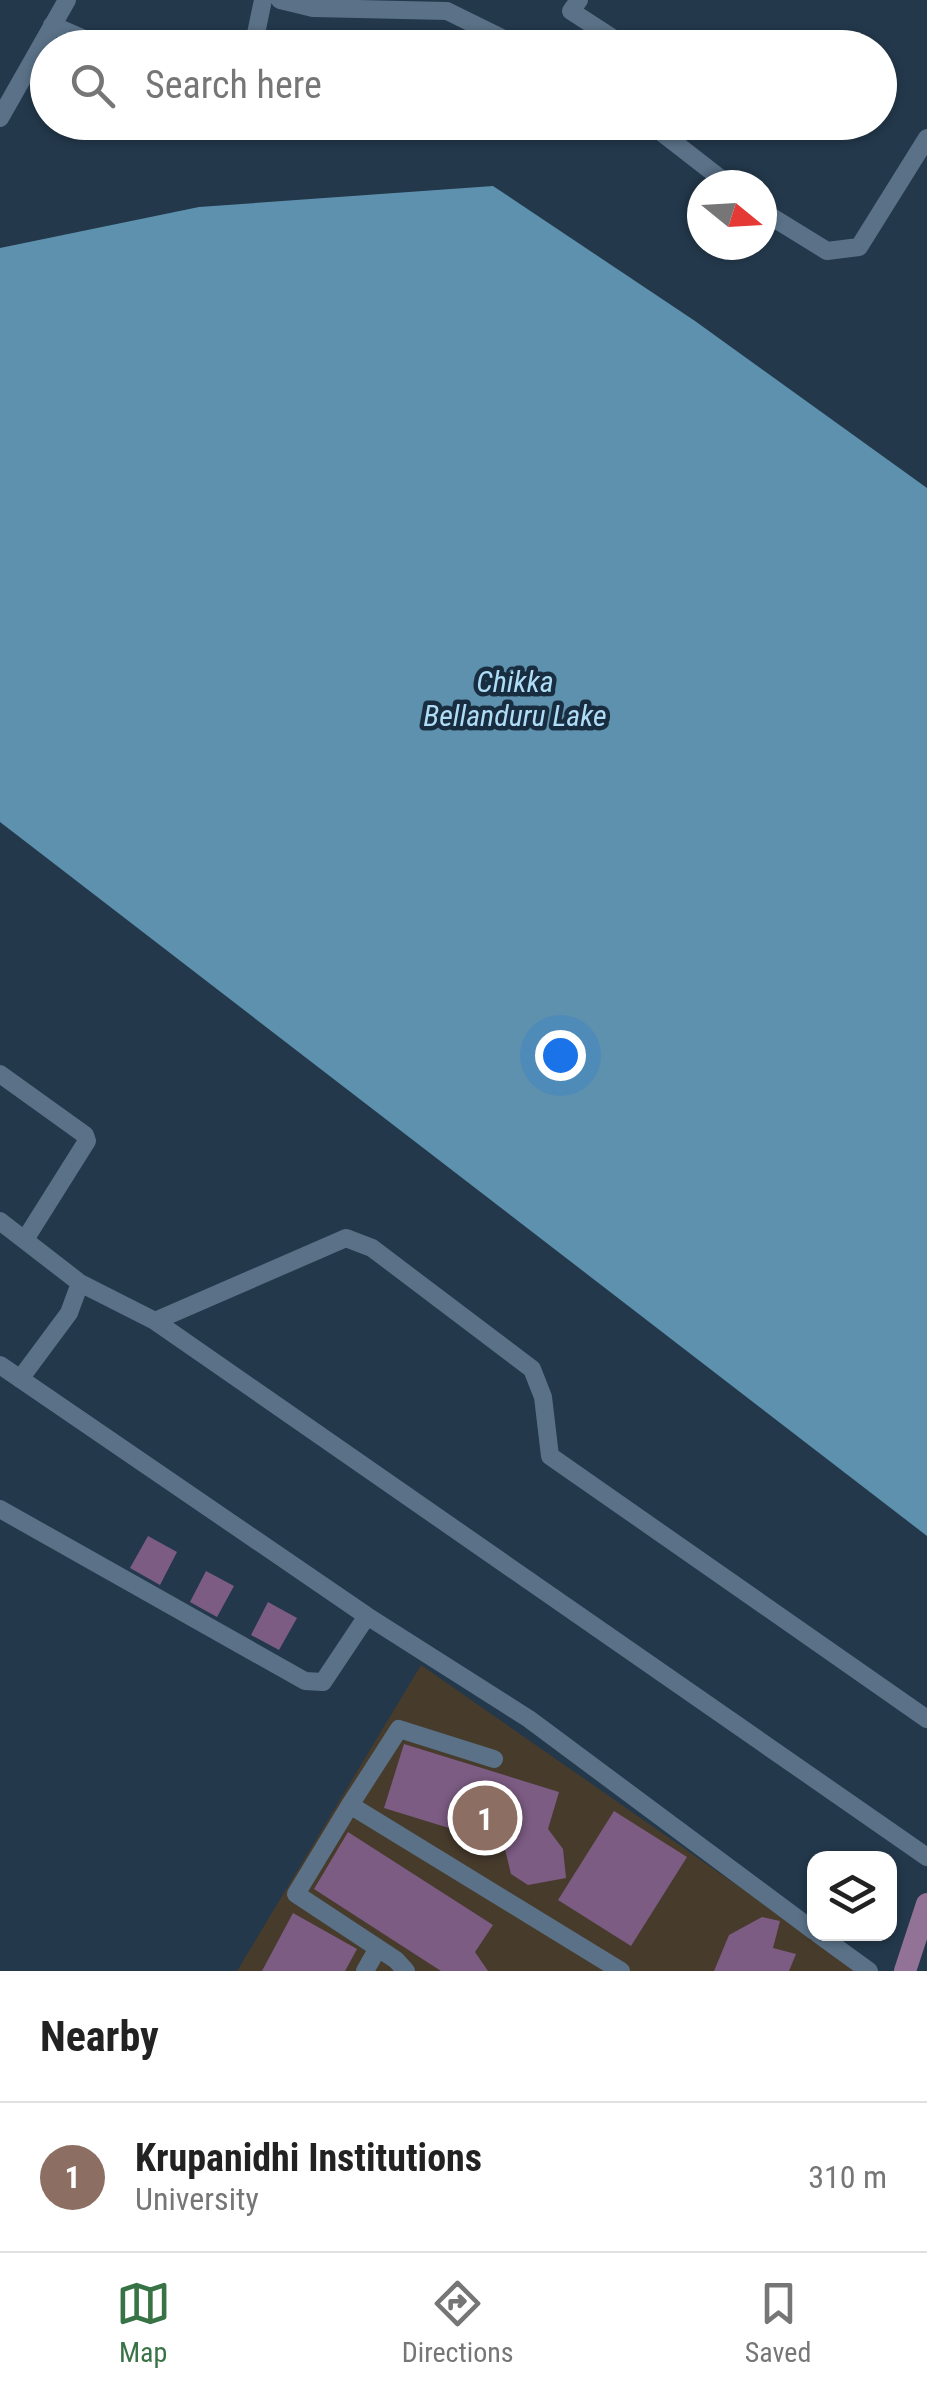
<!DOCTYPE html>
<style>
body{margin:0;font-family:"Roboto Condensed",sans-serif;background:#f2f2f2;color:#222}
.controls{position:absolute;right:30px;bottom:30px;display:grid;overflow:hidden;border-radius:20px;box-shadow:0 2px 8px #0004}
.controls button{width:90px;height:90px;display:grid;place-items:center;padding:0;border:0;border-bottom:2px solid #e0e0e0;background:#fff;color:#222;font:50px sans-serif}
.compass{position:absolute;left:687px;top:170px;width:90px;height:90px;border-radius:50%;background:#fff;box-shadow:0 2px 8px #0004;rotate:108deg}
.you{position:absolute;left:560px;top:1055px;width:35px;height:35px;margin:-25px;border:8px solid #fff;border-radius:50%;background:#1a73e8;box-shadow:0 0 0 15px #1a73e833}
.badge{display:grid;place-items:center;width:65px;height:65px;border-radius:50%;background:#387346;color:#fff;font-size:32px;font-weight:700}
.pin{position:absolute;translate:-50% -50%;border:5px solid #fff;box-shadow:0 2px 10px #0006}
.list{margin:0;padding:0;list-style:none}
h2{display:flex;justify-content:space-between;align-items:center;height:130px;margin:0;padding:0 40px;font-size:42px}
h2 small{font-size:32px;font-weight:400;color:#767676}
.list li{display:grid;grid-template-columns:65px 1fr auto;gap:30px;align-items:center;box-sizing:border-box;height:150px;padding:0 40px;border-top:2px solid #e0e0e0}
.list b{display:block;font-size:38px;white-space:nowrap}
.list p{margin:0;font-size:32px;white-space:nowrap;color:#767676}
.list em{font-size:32px;font-style:normal;color:#767676}
.icon{flex:none;width:55px;height:55px;fill:none;stroke:currentColor;stroke-width:2;stroke-linecap:round;stroke-linejoin:round}
.map{position:relative;flex:none;width:927px;height:1971px;overflow:hidden}
.search{position:absolute;background:#fff;box-shadow:0 2px 8px #0004;left:30px;right:30px;top:30px;height:110px;display:flex;align-items:center;gap:25px;box-sizing:border-box;padding:0 35px;border-radius:55px;color:#767676;font-size:38px}
.sheet{height:280px;background:#fff}
nav{display:flex;justify-content:space-around;align-items:center;box-sizing:border-box;height:140px;border-top:2px solid #e0e0e0;background:#fff;font-size:28px;color:#767676}
nav a{display:grid;justify-items:center;gap:5px}
nav .on{color:#387346}
.map>svg:first-child{display:block}
.education{fill:#473b2c}
.water{fill:#5d91ad}
.building{fill:#7c5c83}
.lines{fill:none;stroke-linecap:round;stroke-linejoin:round}
.minor{stroke:#5a7187;stroke-width:18}
.major{stroke:#937297;stroke-width:22}
.labels{text-anchor:middle;dominant-baseline:central;stroke-width:9;stroke-linejoin:round;paint-order:stroke}
.water-label{font-size:30px;font-style:italic;fill:#afddf7;stroke:#192d40}
</style>
<div class="map">
<svg width="927" height="1971" viewBox="0 0 927 1971">
<rect width="100%" height="100%" fill="#23384b"/>
<path class="education" d="M421,1665L860,1971H237Z"/>
<path class="water" d="M493,186L695,321L927,488V1536L0,822V248L199,207Z"/>
<path class="building" d="M148,1536L177,1552L160,1585L130,1568Z
M206,1571L234,1586L217,1617L190,1602Z
M268,1602L297,1618L279,1650L251,1635Z
M404,1744L559,1792L548,1829L563,1849L566,1878L528,1885L511,1874L504,1845L384,1808Z
M614,1811L687,1857L631,1946L558,1900Z
M348,1832L493,1925L475,1952L488,1971H441L314,1889Z
M293,1913L357,1949L345,1971H262Z
M762,1917L780,1921L773,1948L796,1954L789,1971H714L729,1935Z"/>
<g class="lines">
<path class="minor" d="M280,0L313,8L447,11L522,48
M579,0L571,11L628,48
M52,25L105,48
M253,48L263,0
M0,118L67,0
M648,122L729,185
M762,211L827,251L859,247L927,138
M0,1074L85,1135L87,1141L26,1238
M0,1221L80,1283L155,1321L927,1857
M155,1321L346,1238L372,1248L532,1369L543,1397L550,1456L927,1719
M0,1365L367,1616L529,1719L814,1931
M20,1379L69,1313L80,1283
M0,1509L305,1681L323,1682L367,1616
M350,1805L399,1729L494,1759
M818,1934L869,1971
M365,1971L378,1948
M406,1971L396,1960L296,1894L350,1805L621,1971"/>
<path class="major" d="M905,1971L927,1904"/>
</g>
<g class="labels">
<g class="water-label">
<text x="515" y="681">Chikka<tspan x="515" dy="34">Bellanduru Lake</tspan></text>
</g>
</g>
</svg>
<div class="controls">
<button><svg class="icon" aria-label="layers" viewBox="0 0 24 24"><path d="M12 4l9 5-9 5-9-5zM3 14l9 5 9-5"/></svg></button>
</div>
<svg class="compass" viewBox="-18 -18 36 36"><path d="M0-13l5 13h-10z" fill="#e53935"/><path d="M0 13l5-13h-10z" fill="#767676"/></svg>
<div class="you"></div>
<div class="pin badge" style="left:485px;top:1818px;background:#8d6e63">1</div>
<div class="search"><svg class="icon" aria-label="search" viewBox="0 0 24 24"><circle cx="10" cy="10" r="6"/><path d="M15 15l6 6"/></svg>Search here</div>
</div>
<section class="sheet">
<h2>Nearby<small></small></h2>
<ul class="list">
<li><span class="badge" style="background:#8d6e63">1</span><div><b>Krupanidhi Institutions</b><p>University</p></div><em>310 m</em></li>
</ul>
</section>
<nav>
<a class="on"><svg class="icon" aria-label="map" viewBox="0 0 24 24"><path d="M3 6l6-2 6 2 6-2v14l-6 2-6-2-6 2zM9 4v14M15 6v14"/></svg>Map</a>
<a><svg class="icon" aria-label="directions" viewBox="0 0 24 24"><path d="M12 3l9 9-9 9-9-9zM9 14v-3h6M13 9l2 2-2 2"/></svg>Directions</a>
<a><svg class="icon" aria-label="saved" viewBox="0 0 24 24"><path d="M7 4h10v16l-5-4-5 4z"/></svg>Saved</a>
</nav>
